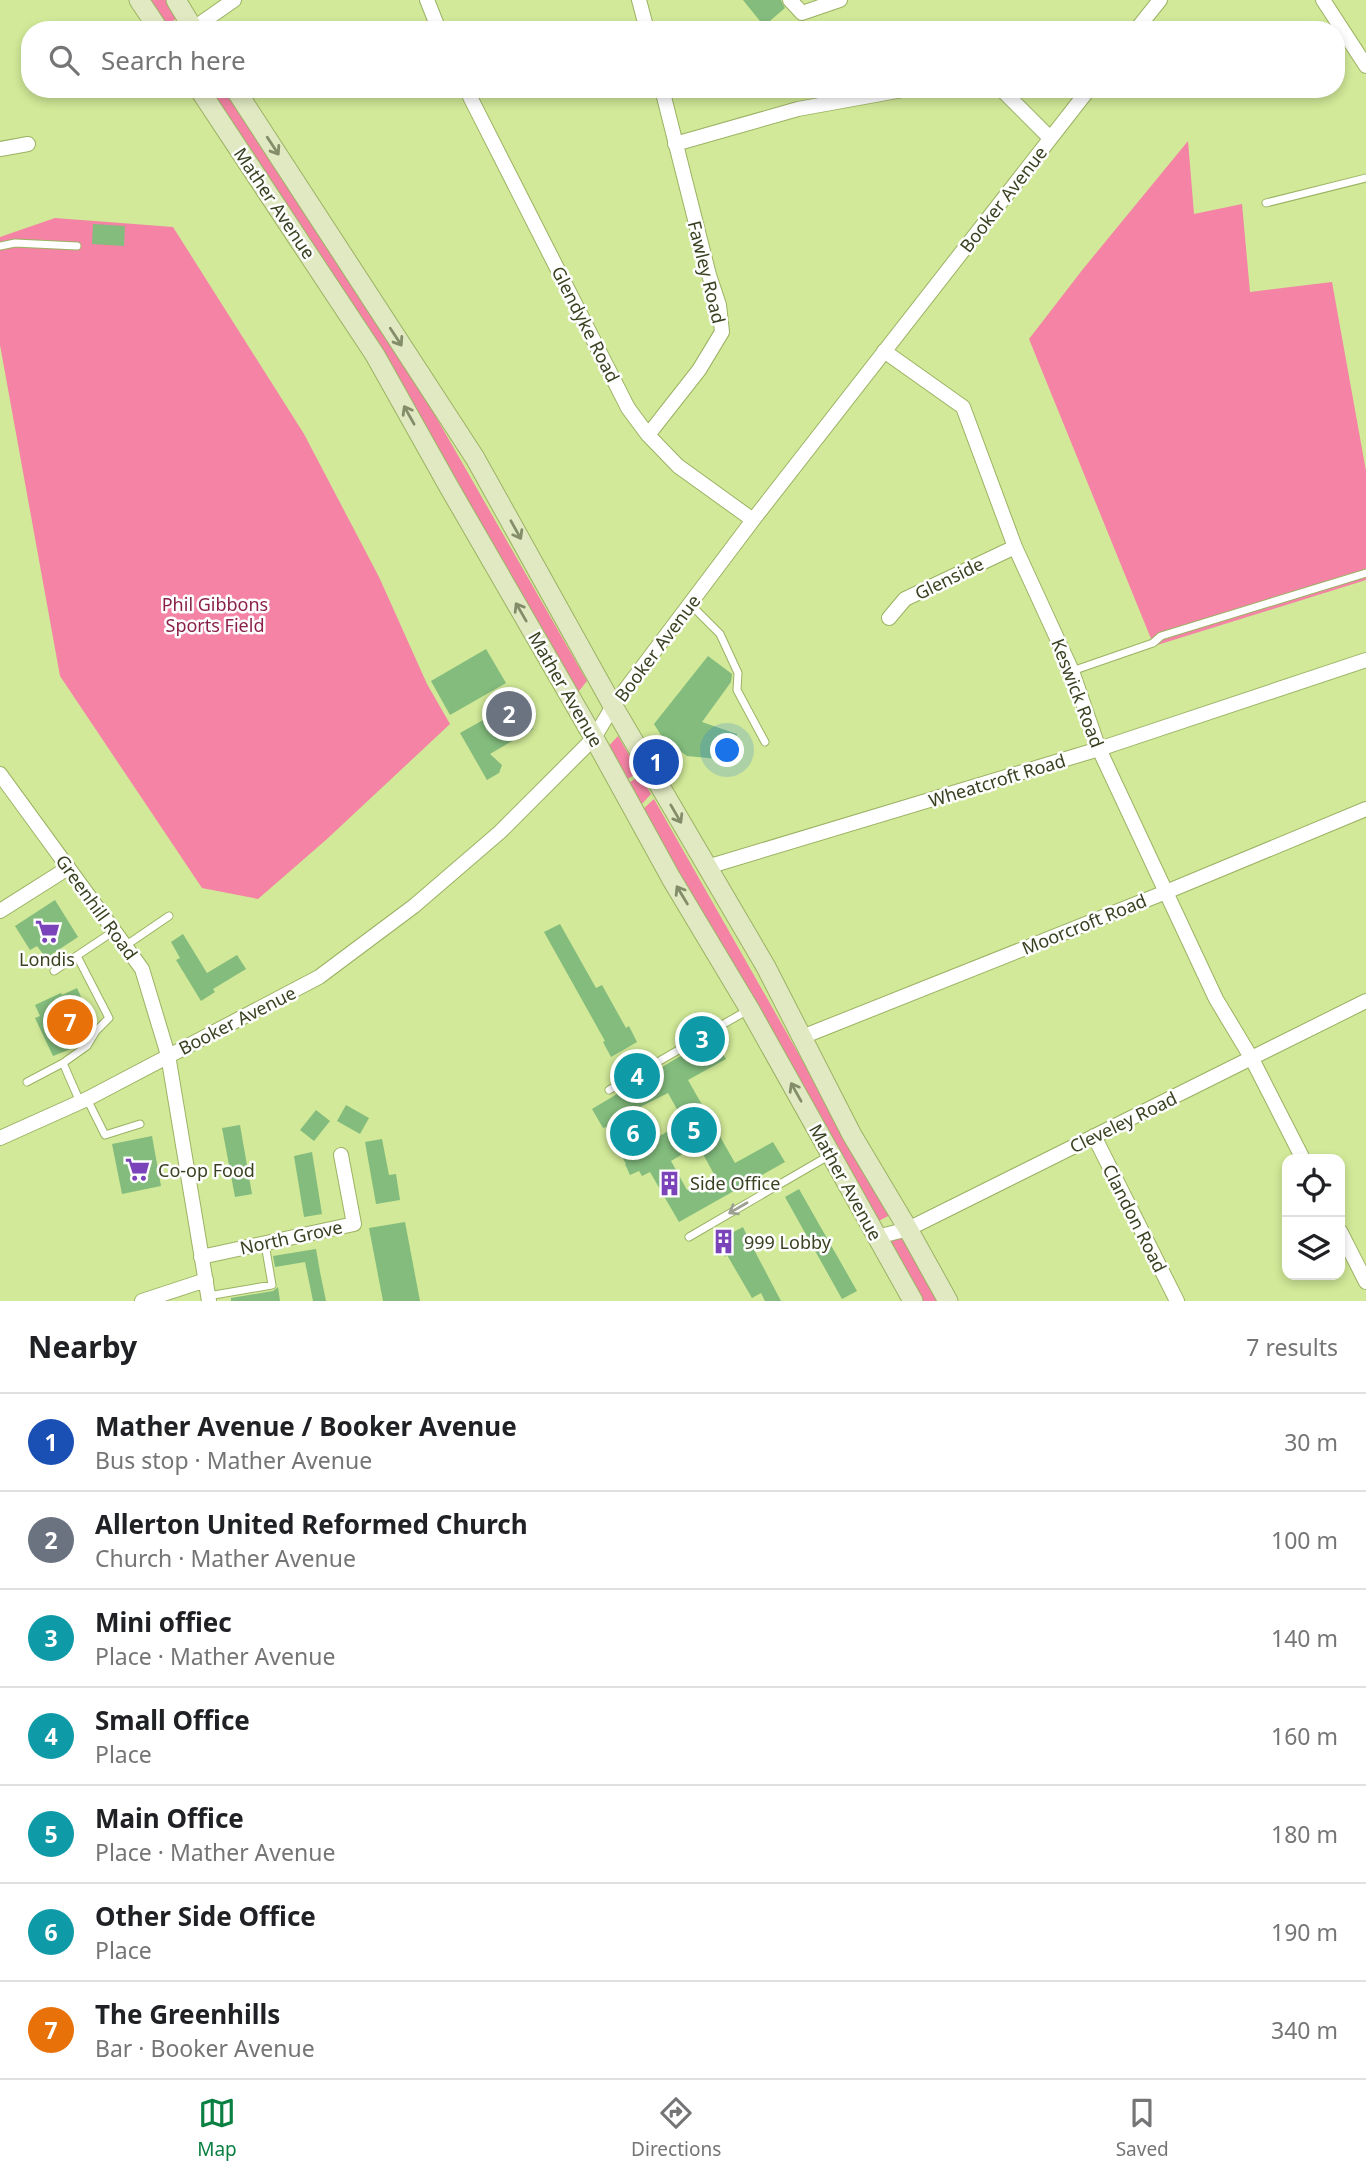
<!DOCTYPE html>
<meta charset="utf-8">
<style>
body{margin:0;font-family:"Noto Sans",sans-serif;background:#f6f6f6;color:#202124}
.controls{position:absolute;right:21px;bottom:21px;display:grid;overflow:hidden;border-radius:14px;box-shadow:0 4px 10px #0003}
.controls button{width:63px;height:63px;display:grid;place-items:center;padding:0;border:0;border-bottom:2px solid #e0e0e0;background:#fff;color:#202124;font:35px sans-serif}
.you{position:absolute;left:728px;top:751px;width:24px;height:24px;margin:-18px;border:5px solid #fff;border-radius:50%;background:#1a73e8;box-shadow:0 0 0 10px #1a73e833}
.badge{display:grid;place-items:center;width:46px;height:46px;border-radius:50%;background:#0b8043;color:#fff;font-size:23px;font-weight:700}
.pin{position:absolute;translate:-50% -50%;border:4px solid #fff;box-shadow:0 2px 7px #0006}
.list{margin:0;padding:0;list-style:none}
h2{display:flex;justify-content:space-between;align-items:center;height:91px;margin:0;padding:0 28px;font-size:30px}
h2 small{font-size:23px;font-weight:400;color:#757577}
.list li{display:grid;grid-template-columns:46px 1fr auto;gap:21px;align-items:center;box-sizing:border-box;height:98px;padding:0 28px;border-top:2px solid #e0e0e0}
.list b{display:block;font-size:26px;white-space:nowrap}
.list p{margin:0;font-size:23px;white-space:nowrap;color:#757577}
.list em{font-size:23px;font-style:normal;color:#757577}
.icon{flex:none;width:38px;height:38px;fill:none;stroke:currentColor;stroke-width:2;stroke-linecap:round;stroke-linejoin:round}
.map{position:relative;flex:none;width:1366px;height:1301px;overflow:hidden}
.search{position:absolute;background:#fff;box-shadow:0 4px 10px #0003;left:21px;right:21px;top:21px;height:77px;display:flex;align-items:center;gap:18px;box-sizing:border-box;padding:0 24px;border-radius:28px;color:#757577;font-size:26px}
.sheet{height:777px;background:#fff}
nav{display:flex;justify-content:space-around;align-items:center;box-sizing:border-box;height:98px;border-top:2px solid #e0e0e0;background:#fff;font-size:19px;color:#757577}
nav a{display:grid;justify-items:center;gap:4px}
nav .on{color:#0b8043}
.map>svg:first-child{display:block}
.green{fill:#f483a5}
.building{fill:#83bc7d;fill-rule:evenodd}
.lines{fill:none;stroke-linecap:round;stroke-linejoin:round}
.service-casing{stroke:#9cb264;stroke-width:9}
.minor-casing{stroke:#9cb264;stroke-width:16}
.secondary-casing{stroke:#9cb264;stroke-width:21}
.service{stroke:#fff;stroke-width:7}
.minor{stroke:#fff;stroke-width:14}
.secondary{stroke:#e0e9c2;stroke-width:19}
.oneway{stroke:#848d69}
.oneway2{stroke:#9ca090}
.labels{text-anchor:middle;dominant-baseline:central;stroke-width:5;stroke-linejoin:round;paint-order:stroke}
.street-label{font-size:18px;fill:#384120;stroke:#fefefe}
.park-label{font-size:18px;fill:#8a2049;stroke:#fefefe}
.poi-label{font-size:18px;fill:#384120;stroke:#fefefe;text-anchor:start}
</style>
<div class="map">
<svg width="1366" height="1301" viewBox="0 0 1366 1301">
<rect width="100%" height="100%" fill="#d1e998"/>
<path class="green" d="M147,0H168L176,19L164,26Z
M204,89H226L416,382L587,681L575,696Z
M1188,141L1194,214L1242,204L1250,292L1332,282L1366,471V580L1154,646L1029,339L1083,269Z
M55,218L173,227L304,434L379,577L427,684L450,724L327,839L258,899L202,888L60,676L0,345V237Z
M618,736L639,772L623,782L605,750Z
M640,776L651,794L639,807L625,785Z
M654,799L890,1215L875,1223L641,811Z
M901,1234L939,1301H919L885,1240Z"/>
<path class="building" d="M743,0H781L785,8L764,26Z
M93,224L125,226L124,246L92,244Z
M486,649L506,683L450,715L431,681Z
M708,656L732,674L731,682L702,722L737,734L734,751L729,760L687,756L664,740L654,724Z
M517,701L533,729L490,754L502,765L499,773L487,780L460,733Z
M55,900L78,937L46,958L37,946L30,950L15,926Z
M560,924L596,988L602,985L626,1028L629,1026L637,1042L611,1057L603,1042L605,1041L544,932Z
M183,934L207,973L237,955L246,969L213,989L215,992L201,1001L176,960L180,958L171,942Z
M77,988L93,1023L82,1042L73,1048L53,1056L35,1018L40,1016L35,1005L61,993L62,995Z
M712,1038L726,1059L688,1080L735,1163L773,1142L785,1162L679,1222L650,1172L642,1176L639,1171L630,1175L625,1164H626L606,1127L603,1128L592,1109L677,1058L697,1048L696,1047ZM668,1093L684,1122L658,1137L640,1107ZM698,1145L715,1176L687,1190L671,1161Z
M346,1105L369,1118L360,1134L337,1121Z
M316,1110L330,1121L314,1141L300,1130Z
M240,1125L252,1194L235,1197L222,1128Z
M152,1136L161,1186L122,1194L112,1144Z
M382,1139L389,1175L396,1174L400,1200L376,1204L365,1142Z
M312,1152L322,1214L304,1217L294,1156Z
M799,1189L857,1291L842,1299L785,1197Z
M405,1222L420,1301H383L369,1228Z
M743,1227L750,1242L781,1301H765L761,1293L752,1298L727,1255L725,1257L716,1241Z
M316,1249L320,1272L326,1301H313L305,1262L275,1267L273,1256Z
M278,1287L280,1301H231V1298L273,1291Z"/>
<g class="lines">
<defs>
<path id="service" d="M1266,203L1366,178
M0,246L15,243L77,246
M690,604L720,634L738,673L737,690L765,742
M1072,671L1153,643L1161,636L1366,573
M125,946L169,916
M77,956L109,1018L96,1031L87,1046L63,1063L80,1102
M54,971L114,931
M27,1082L63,1063
M609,1090L748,1010
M87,1099L105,1135L140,1124
M689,1237L830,1155
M208,1296L272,1285L265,1244"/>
<path id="minor" d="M427,0L439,30
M639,0L647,30
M790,0L802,13L840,0
M1323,0L1366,66
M191,30L234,0
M1136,30L1160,0
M466,89L628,408L648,435L678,466L753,520
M1001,89L1050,138
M675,144L798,109L908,89
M0,149L28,144
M884,351L963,407L1015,547L1072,671L1099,749L1216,999L1252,1059L1303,1159
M648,435L699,370L722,332L719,305L709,275L662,89
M889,618L905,599L1015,547
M0,774L142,969L168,1055L209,1301
M707,867L1099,749L1366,660
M0,911L68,868
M802,1037L1166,892L1366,809
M1094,1136L1177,1301
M0,1138L87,1099L319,977L414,906L500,832L594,738L613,706L753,520L1089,89
M1340,1231L1366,1282
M877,1237L908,1229L1366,1001
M201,1257L354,1224L341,1155
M142,1301L206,1280"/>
<path id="secondary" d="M139,0L159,30
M176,0L194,30
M199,89L375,355L449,487L594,738L671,878L750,1010L913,1301
M235,89L475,458L613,706L766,967L852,1135L908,1229L948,1301"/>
</defs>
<use href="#service" class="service-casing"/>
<use href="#minor" class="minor-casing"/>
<use href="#secondary" class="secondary-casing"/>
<use href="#service" class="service"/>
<use href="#minor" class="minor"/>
<use href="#secondary" class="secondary"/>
</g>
<defs><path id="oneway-shaft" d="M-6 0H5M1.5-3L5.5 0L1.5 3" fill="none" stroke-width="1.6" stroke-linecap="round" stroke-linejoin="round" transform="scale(1.75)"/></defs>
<g class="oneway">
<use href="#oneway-shaft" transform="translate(273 146) rotate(57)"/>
<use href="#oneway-shaft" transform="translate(396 337) rotate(57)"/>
<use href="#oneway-shaft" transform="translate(409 415) rotate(-119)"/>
<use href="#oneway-shaft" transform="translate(516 530) rotate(61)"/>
<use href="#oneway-shaft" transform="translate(521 612) rotate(-120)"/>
<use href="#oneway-shaft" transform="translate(676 814) rotate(60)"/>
<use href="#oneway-shaft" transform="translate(682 895) rotate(-121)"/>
<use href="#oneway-shaft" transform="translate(796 1092) rotate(-119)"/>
</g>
<use class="oneway2" href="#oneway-shaft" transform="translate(738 1208) rotate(150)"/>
<defs>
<symbol id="supermarket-bare" viewBox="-9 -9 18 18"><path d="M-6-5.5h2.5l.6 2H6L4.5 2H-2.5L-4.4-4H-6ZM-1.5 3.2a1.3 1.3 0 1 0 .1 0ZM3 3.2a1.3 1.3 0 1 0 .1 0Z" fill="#7b43ba" stroke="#fefefe" stroke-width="2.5" paint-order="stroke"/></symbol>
<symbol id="building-bare" viewBox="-9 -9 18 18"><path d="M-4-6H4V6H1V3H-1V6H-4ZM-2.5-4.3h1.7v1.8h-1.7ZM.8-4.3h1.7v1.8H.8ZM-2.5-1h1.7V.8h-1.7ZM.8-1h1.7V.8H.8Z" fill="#7b43ba" stroke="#fefefe" stroke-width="2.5" paint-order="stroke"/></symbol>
</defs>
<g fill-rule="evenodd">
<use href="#supermarket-bare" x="30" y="914" width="35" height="35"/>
<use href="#supermarket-bare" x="120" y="1152" width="35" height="35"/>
<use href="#building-bare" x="652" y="1166" width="35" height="35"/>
<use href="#building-bare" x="706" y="1224" width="35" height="35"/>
</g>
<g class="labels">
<g class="street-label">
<text transform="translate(1003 199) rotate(-52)">Booker Avenue</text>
<text transform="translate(275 203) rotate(56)">Mather Avenue</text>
<text transform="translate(707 272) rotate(76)">Fawley Road</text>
<text transform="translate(586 324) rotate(63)">Glendyke Road</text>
<text transform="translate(949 578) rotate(-26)">Glenside</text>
<text transform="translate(657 648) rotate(-53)">Booker Avenue</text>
<text transform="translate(566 689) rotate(60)">Mather Avenue</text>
<text transform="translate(1078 693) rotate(69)">Keswick Road</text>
<text transform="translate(997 780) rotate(-17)">Wheatcroft Road</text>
<text transform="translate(97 907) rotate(54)">Greenhill Road</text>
<text transform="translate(1084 924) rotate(-22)">Moorcroft Road</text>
<text transform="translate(237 1020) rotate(-27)">Booker Avenue</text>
<text transform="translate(1123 1122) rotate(-26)">Cleveley Road</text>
<text transform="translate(846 1182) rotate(61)">Mather Avenue</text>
<text transform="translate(1135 1218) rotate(63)">Clandon Road</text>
<text transform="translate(291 1237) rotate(-12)">North Grove</text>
</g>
<g class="park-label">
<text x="215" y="604">Phil Gibbons<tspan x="215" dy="21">Sports Field</tspan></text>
</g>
<g class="poi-label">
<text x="47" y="959" text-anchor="middle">Londis</text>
<text x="158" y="1170">Co-op Food</text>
<text x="690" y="1183">Side Office</text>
<text x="744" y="1242">999 Lobby</text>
</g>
</g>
</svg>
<div class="controls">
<button><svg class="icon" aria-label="locate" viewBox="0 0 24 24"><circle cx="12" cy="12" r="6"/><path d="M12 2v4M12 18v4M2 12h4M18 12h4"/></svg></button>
<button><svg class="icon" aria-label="layers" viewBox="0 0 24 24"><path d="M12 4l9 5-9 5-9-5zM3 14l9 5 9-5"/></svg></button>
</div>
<div class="you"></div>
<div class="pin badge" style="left:656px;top:762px;background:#1a4fb4">1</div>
<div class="pin badge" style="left:509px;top:714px;background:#6b7280">2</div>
<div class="pin badge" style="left:702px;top:1039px;background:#0f9aa8">3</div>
<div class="pin badge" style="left:637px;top:1076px;background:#0f9aa8">4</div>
<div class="pin badge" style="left:694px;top:1130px;background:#0f9aa8">5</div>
<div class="pin badge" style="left:633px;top:1133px;background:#0f9aa8">6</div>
<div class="pin badge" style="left:70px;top:1022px;background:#e8710a">7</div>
<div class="search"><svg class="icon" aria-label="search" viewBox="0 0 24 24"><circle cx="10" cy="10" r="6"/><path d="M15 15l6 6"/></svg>Search here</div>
</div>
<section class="sheet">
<h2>Nearby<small>7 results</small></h2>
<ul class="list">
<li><span class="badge" style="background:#1a4fb4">1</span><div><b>Mather Avenue / Booker Avenue</b><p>Bus stop · Mather Avenue</p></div><em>30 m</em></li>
<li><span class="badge" style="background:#6b7280">2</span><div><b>Allerton United Reformed Church</b><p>Church · Mather Avenue</p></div><em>100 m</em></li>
<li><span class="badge" style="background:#0f9aa8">3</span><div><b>Mini offiec</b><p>Place · Mather Avenue</p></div><em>140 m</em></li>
<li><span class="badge" style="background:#0f9aa8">4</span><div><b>Small Office</b><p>Place</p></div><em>160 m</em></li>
<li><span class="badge" style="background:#0f9aa8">5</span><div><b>Main Office</b><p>Place · Mather Avenue</p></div><em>180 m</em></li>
<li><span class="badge" style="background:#0f9aa8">6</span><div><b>Other Side Office</b><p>Place</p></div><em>190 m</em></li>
<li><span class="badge" style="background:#e8710a">7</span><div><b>The Greenhills</b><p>Bar · Booker Avenue</p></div><em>340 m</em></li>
</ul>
</section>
<nav>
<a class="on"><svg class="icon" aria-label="map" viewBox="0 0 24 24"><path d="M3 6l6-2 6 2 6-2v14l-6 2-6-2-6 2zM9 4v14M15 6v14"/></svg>Map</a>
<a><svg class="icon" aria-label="directions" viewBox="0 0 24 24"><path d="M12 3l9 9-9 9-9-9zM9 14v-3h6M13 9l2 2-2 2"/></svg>Directions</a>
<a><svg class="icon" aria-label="saved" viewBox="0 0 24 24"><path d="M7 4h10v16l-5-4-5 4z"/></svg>Saved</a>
</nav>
